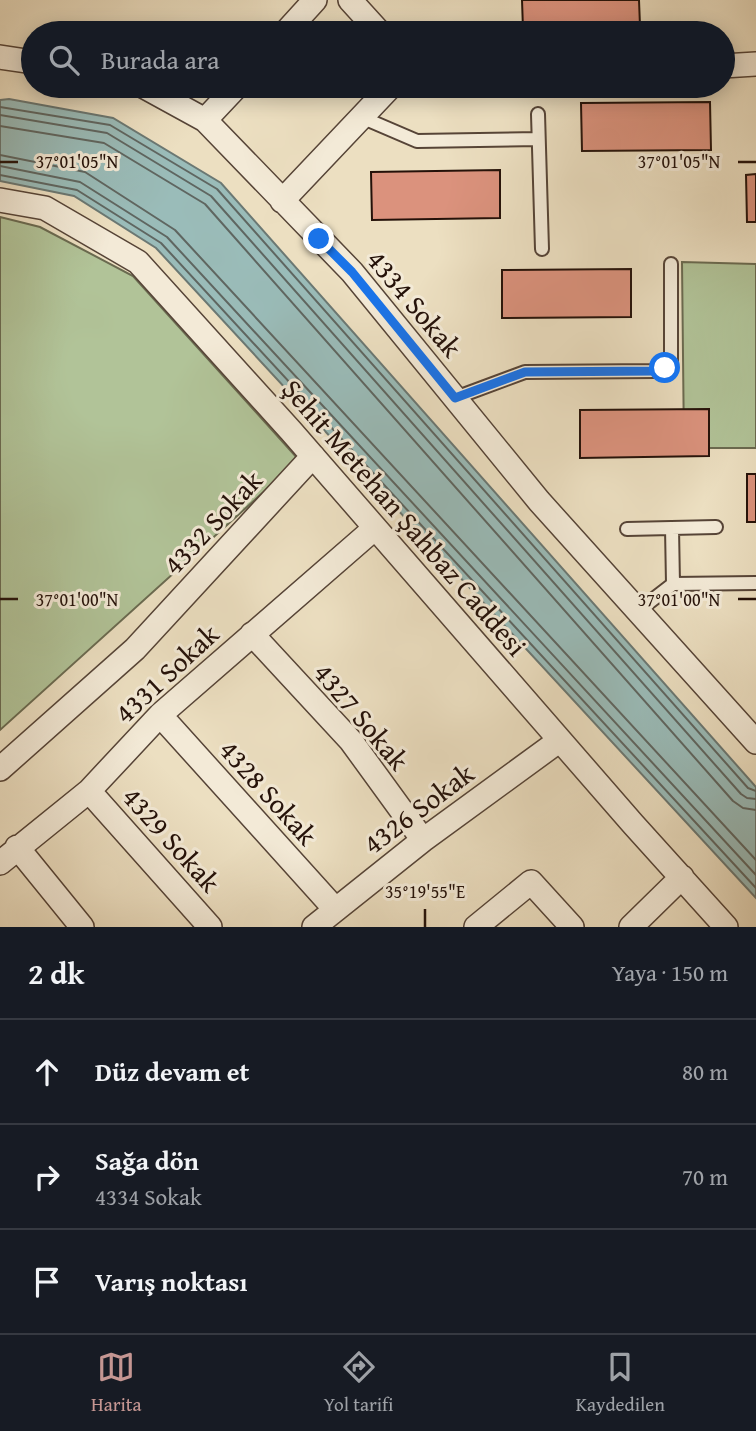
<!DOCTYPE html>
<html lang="tr">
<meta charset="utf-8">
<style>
body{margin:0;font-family:"Gentium Book Plus",serif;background:#242831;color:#f1f3f6}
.stop{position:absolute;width:21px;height:21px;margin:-16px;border:5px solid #1a73e8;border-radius:50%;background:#fff}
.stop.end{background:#1a73e8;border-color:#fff;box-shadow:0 2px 7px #0008}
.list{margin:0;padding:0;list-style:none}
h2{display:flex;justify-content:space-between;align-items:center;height:91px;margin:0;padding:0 28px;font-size:30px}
h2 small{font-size:23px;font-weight:400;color:#9ea1a6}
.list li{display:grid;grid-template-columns:46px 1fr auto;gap:21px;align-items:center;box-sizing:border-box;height:105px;padding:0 28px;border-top:2px solid #363941}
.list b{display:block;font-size:26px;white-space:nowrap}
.list p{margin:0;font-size:23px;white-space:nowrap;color:#9ea1a6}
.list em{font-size:23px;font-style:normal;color:#9ea1a6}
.icon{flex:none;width:38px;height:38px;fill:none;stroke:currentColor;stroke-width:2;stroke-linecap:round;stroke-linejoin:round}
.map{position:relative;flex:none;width:756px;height:927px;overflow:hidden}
.search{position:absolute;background:#171b24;box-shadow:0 4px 18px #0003;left:21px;right:21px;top:21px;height:77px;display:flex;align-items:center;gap:18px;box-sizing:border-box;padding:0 24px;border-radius:38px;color:#9ea1a6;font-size:26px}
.sheet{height:406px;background:#171b24}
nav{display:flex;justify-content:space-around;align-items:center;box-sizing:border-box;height:98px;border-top:2px solid #363941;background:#171b24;font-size:19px;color:#9ea1a6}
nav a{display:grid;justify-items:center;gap:4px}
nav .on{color:#c59692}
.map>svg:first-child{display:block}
.green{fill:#b1c398;stroke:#6a6a50;stroke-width:2}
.water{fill:#9abcb9;stroke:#6b7873;stroke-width:2}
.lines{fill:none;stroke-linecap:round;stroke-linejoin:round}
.shore{stroke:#5f6661;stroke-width:2}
.building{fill:#db927d;stroke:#241109;stroke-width:2}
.lane-casing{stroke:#564437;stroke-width:16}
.street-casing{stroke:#564437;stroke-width:26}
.lane{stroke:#f3ead7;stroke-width:12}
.street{stroke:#f3ead7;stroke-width:23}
.route{stroke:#1a73e8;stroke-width:9}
.ticks{fill:none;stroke:#241109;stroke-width:2.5}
.labels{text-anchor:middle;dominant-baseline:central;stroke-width:6;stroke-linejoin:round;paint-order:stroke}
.street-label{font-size:28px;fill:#241109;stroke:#f3ead7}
.ticks-label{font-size:18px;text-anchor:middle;fill:#241109;stroke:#f3ead7;stroke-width:6;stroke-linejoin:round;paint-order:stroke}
</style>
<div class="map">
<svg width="756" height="927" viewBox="0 0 756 927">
<rect width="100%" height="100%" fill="#ecdfc1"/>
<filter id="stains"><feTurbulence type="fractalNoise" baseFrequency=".00286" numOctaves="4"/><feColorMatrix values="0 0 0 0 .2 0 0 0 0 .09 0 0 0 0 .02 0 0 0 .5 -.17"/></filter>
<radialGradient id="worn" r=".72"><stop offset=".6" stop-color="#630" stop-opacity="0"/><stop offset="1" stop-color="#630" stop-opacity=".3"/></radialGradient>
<path class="green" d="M0,217L40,227L133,276L299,460L0,730Z
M682,262L756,264V448H684Z"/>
<path class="water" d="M9,99L113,118L221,183L756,787V898L156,248L74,196L0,181V100Z"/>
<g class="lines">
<path class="shore" d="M0,107L110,125L217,189L748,788L756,791
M0,115L107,133L211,196L741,794L747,798L756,799
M0,126L104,143L205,204L733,801L743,808L756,810
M0,155L85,172L175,230L756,860
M0,166L80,182L167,237L756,875
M0,175L77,190L161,243L756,888"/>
</g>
<path class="building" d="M522,0H639L640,26L523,29Z
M710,102L711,150L582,151L581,103Z
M500,170V218L372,220L371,172Z
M756,174V222H747L746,175Z
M631,269V317L502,318V270Z
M709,409V456L580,458V410Z
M747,474H756V522H747Z"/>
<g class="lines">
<defs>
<path id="lane" d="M538,114L542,249
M361,117L417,141L538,139
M455,398L525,372L655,371L671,363V264
M672,528L673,584
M627,529L716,527
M638,611L673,584L756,583"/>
<path id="street" d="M350,0L380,33
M285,33L315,0
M0,57L33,62
M723,66L756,64
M143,86L205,120L352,272L539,501L756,742
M205,120L237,86
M0,200L45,208L138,262L291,431L633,824L726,927
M282,201L391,86
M252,634L351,741L423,840
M160,715L335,909
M0,769L135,649L313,456
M89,791L210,927
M17,847L82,927
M0,863L89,791L160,715L375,528
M314,927L423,840L560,740
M476,927L531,882L572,927
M631,927L682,877"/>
</defs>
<use href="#lane" class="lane-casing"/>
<use href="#street" class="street-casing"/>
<use href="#lane" class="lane"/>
<use href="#street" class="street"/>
</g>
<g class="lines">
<path class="route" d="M319,239L352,272L455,398L525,372L656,371L665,368"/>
</g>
<path class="ticks" d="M0,162H18M738,162H756M0,599H18M738,599H756M425,909V927"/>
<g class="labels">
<g class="street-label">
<text transform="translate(415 303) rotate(50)">4334 Sokak</text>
<text transform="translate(405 517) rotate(49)">Şehit Metehan Şahbaz Caddesi</text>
<text transform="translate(212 522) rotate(-47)">4332 Sokak</text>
<text transform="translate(166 673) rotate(-43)">4331 Sokak</text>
<text transform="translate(362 716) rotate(50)">4327 Sokak</text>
<text transform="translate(269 792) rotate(48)">4328 Sokak</text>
<text transform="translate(418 808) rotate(-37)">4326 Sokak</text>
<text transform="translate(172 839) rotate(48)">4329 Sokak</text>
</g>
</g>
<g class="ticks-label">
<text x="77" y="168">37°01'05"N</text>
<text x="679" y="168">37°01'05"N</text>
<text x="77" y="606">37°01'00"N</text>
<text x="679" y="606">37°01'00"N</text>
<text x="425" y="898">35°19'55"E</text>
</g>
<rect width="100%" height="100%" filter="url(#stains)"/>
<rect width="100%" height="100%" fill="url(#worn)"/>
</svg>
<div class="stop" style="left:665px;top:368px"></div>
<div class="stop end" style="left:319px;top:239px"></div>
<div class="search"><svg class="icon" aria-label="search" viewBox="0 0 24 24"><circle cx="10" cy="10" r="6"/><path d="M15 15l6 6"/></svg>Burada ara</div>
</div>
<section class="sheet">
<h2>2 dk<small>Yaya · 150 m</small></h2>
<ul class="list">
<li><svg class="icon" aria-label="ahead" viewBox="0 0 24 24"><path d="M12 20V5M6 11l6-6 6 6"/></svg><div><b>Düz devam et</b></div><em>80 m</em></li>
<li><svg class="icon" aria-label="right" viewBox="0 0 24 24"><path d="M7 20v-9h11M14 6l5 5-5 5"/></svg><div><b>Sağa dön</b><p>4334 Sokak</p></div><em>70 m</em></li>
<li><svg class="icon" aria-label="arrive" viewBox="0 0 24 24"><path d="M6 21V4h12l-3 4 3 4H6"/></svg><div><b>Varış noktası</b></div></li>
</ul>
</section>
<nav>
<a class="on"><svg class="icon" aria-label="map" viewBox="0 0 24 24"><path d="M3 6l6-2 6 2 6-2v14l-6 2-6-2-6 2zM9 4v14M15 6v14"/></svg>Harita</a>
<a><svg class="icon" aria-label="directions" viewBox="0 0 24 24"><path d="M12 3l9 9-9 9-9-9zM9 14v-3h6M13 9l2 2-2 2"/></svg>Yol tarifi</a>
<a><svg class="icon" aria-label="saved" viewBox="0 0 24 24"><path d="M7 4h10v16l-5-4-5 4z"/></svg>Kaydedilen</a>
</nav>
